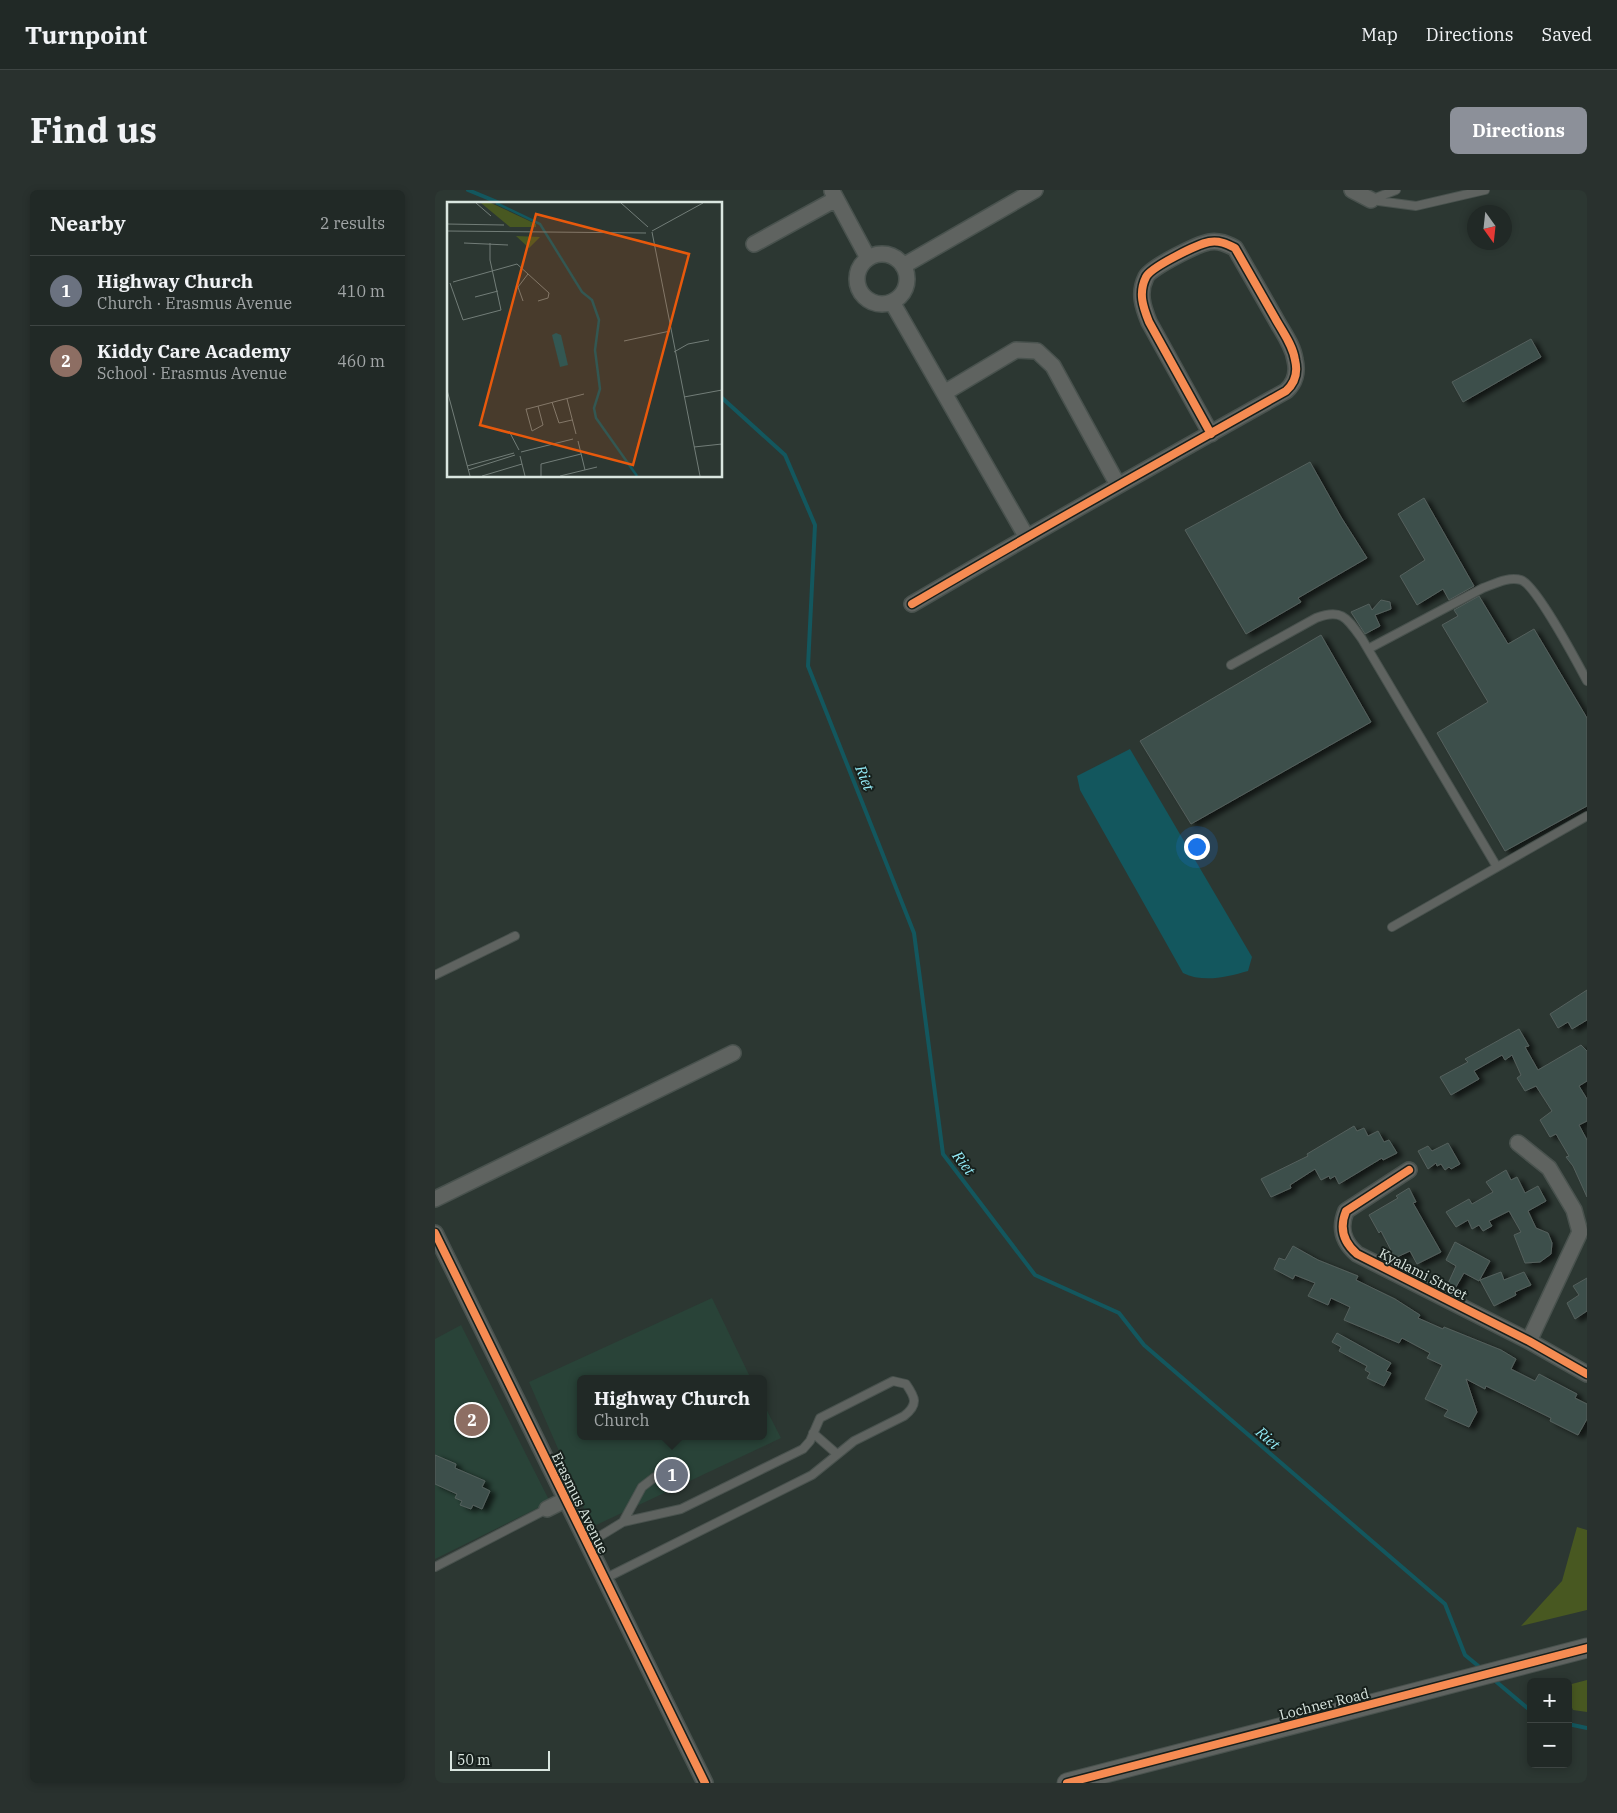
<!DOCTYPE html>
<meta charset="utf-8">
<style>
body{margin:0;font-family:"IBM Plex Serif",serif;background:#29312e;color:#f1f3f6}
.controls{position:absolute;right:15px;bottom:15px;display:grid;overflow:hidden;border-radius:8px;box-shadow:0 2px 8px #0003}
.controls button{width:45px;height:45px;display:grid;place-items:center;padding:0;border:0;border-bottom:1px solid #3e4543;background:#212926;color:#f1f3f6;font:25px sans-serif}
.compass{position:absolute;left:1032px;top:15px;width:45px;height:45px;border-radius:50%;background:#212926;box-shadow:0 2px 8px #0003;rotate:165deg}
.scale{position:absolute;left:15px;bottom:12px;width:100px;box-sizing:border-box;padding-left:5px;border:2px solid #dae6e0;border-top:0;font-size:14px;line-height:18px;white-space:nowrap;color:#dae6e0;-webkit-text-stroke:4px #17201c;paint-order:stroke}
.you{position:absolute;left:761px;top:656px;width:18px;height:18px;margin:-12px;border:4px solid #fff;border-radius:50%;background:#1a73e8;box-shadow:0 0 0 8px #1a73e833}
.badge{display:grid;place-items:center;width:32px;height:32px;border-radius:50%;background:#8c9099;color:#fff;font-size:16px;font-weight:700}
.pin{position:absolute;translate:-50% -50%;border:2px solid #fff;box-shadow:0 1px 5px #0006}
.popup{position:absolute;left:142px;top:1185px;width:190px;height:65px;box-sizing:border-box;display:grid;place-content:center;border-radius:8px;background:#212926;filter:drop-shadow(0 1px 4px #0005);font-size:16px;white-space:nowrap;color:#a2a6a7}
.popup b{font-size:19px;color:#f1f3f6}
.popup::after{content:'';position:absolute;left:50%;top:100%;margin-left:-10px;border:10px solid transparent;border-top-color:#212926}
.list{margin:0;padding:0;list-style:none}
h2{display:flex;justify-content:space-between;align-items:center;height:65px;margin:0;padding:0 20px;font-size:21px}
h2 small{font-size:16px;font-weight:400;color:#a2a6a7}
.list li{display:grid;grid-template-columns:32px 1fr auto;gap:15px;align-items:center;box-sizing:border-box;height:70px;padding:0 20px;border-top:1px solid #3e4543}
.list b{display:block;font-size:19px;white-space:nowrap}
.list p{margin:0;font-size:16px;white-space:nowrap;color:#a2a6a7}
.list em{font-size:16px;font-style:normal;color:#a2a6a7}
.map{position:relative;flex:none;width:1152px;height:1593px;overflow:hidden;border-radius:8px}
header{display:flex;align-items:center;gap:30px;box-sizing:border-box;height:70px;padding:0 25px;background:#212926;border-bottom:1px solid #3e4543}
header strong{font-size:24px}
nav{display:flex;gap:28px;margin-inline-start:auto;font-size:18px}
.intro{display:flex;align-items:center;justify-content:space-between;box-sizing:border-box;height:120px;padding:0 30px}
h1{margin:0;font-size:35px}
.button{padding:12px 22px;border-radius:8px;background:#8c9099;color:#fff;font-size:18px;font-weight:700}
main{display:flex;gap:30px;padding:0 30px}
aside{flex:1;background:#212926;border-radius:8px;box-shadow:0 2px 8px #0003}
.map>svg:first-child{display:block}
.built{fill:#294338}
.green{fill:#485821}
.water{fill:#13575e}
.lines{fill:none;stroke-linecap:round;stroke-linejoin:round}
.stream{stroke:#13575e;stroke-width:4}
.building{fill:#3c4f4b;stroke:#55605d;filter:url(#shadow)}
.service-casing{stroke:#49524e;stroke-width:10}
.minor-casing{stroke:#49524e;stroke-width:18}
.tertiary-casing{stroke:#49524e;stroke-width:21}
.service{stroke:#5f6360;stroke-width:8}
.minor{stroke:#5f6360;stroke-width:15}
.tertiary{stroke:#5f6360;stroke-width:19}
.cycleway-casing{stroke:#17201c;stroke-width:11}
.cycleway{stroke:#f68b52;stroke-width:8}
.labels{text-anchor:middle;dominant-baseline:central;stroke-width:4;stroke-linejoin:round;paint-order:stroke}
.street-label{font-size:14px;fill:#dae6e0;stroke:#17201c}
.water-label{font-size:15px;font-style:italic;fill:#94ecf8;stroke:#17201c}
.inset-river{fill:none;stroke:#13575e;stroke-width:2.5}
.inset-road{fill:none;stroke:#727d78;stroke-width:1}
.view{fill:#e8590c;fill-opacity:0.15;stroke:#e8590c;stroke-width:2.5}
.inset-edge{fill:none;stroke:#dae6e0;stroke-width:2.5}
</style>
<header>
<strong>Turnpoint</strong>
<nav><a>Map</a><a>Directions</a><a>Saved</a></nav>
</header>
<div class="intro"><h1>Find us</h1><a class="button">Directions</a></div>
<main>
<aside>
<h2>Nearby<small>2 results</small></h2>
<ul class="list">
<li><span class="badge" style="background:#6b7280">1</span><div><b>Highway Church</b><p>Church · Erasmus Avenue</p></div><em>410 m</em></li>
<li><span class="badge" style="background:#8d6e63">2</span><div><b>Kiddy Care Academy</b><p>School · Erasmus Avenue</p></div><em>460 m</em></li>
</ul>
</aside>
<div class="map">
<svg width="1152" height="1593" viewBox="0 0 1152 1593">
<defs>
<filter id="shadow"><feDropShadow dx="5.5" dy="3" stdDeviation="2.5" flood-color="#0009"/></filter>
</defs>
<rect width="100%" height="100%" fill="#2c3732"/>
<path class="built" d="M277,1108L316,1189H146V1246H328V1213L346,1248L157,1337L94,1192Z
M26,1135L115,1312L0,1369V1149Z"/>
<path class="green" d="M1142,1337L1152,1340V1420L1086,1436L1127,1391Z
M1152,1490V1522L1138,1520L1133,1509V1495Z"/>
<path class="water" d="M695,559L817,767L813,781C792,787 768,793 748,783L645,600L642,586Z"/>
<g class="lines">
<path class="stream" d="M33,0L67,14
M286,207L350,265L380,335L373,476L479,743L508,964L600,1085L684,1123L709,1155L1010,1414L1030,1465L1047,1479
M1058,1489L1096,1521
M1133,1534L1152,1538"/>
</g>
<path class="building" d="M1096,149L1106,167L1028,212L1017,192Z
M875,272L906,327L932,368L863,408L866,412L811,444L750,340Z
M989,308L1039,396L1014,410L1008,399L982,415L965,386L990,370L963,324Z
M1044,406L1073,454L1099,439L1152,528V616L1070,661L1002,543L1053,512L1007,435L1023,426L1019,420Z
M946,410L955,412L956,419L940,425L945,436L930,444L916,422L934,414L937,420Z
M886,445L936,532L756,634L705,551Z
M1152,800V830L1137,839L1133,832L1123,838L1115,824Z
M1084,839L1094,856L1090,857L1103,880L1146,855L1152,861V891L1144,896L1152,909V931L1144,935L1152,950V1007L1138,976L1131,967L1134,966L1121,944L1115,947L1105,930L1117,921L1101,896L1090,901L1082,888L1086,885L1077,865L1070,870L1067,865L1039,881L1044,889L1016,905L1005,887L1033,872L1030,869Z
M919,936L922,941L929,938L933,946L943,941L949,952L954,950L962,963L948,970L947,968L904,994L900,986L895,989L894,986L886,990L880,979L855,995L856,998L836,1007L826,989L873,966L872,964Z
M1013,953L1025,974L1016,979L1014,977L1010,980L1006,974L1002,976L1001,973L993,979L983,961L993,956L997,961Z
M1071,980L1076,990L1082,987L1090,1003L1103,996L1111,1011L1093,1021L1101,1038L1113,1043L1117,1053L1116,1064L1105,1072L1090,1073L1079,1045L1086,1042L1074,1021L1054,1031L1057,1036L1048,1041L1044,1035L1037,1039L1033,1030L1021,1037L1011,1022L1034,1009L1037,1014L1058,1002L1051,992Z
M974,998L981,1012L978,1013L1006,1062L982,1074L975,1061L960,1068L946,1041L944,1043L934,1025L963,1008L961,1006Z
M1020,1052L1055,1071L1044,1091L1029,1083L1018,1102L1011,1098L1021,1076L1011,1070Z
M858,1056L883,1070L923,1086L921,1090L960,1109L985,1125L983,1128L1008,1139L1009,1137L1066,1160L1081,1169L1076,1179L1100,1191L1104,1184L1142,1204L1140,1208L1152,1214V1229L1143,1245L1115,1231L1116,1228L1051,1196L1050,1199L1031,1189L1042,1222L1034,1237L1009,1226L1013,1220L990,1209L1007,1175L992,1168L995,1163L967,1148L964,1153L909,1130L915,1117L896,1108L893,1115L873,1106L880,1093L860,1085L858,1089L839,1079L844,1068L850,1070Z
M1066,1082L1069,1090L1089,1082L1096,1095L1080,1102L1081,1105L1059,1116L1045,1090Z
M1152,1088V1121L1140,1129L1132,1113L1144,1105L1138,1096Z
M902,1143L956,1173L951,1181L956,1183L949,1196L932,1188L935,1183L930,1180L932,1176L904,1161L906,1157L897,1152Z
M0,1265L21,1274L20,1278L50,1291L47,1297L55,1301L47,1319L38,1315L36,1319L25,1315L27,1311L20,1308L22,1304L0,1294Z"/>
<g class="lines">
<defs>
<path id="service" d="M938,9L961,0
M936,10L981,16L1050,0
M933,459L1048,398C1059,394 1074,386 1086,390C1101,395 1143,474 1152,491
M796,475L881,428C907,418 912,428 927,449L1062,677
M957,737L1152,626
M0,785L80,746
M378,1243L402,1264
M188,1332L207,1297L220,1287
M152,1354L188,1332L246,1319L368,1259L375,1251L385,1228L458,1191L471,1194C480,1207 484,1214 469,1226L419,1251L377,1285L169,1389
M0,1377L112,1319"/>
<path id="minor" d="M917,0L936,10
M397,1L433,68
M319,54L401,9
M422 89a25 25 0 1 1 50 0a25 25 0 1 1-50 0Z
M468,76L600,0
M457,112L591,346
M509,203L581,160L602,161L618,176L683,295
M477,414C601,341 726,271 851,201C860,193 863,182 860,170C858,155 847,141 840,128C827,105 813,81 800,58C792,54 784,50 774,52C763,54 716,77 711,87C703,103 708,117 714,132L776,244
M1083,953L1114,978L1139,1020L1145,1042L1094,1151
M974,980L911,1021C904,1038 908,1052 922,1064L1094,1151L1152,1184
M0,1009L298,863
M0,1043L270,1593
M112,1319L130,1310"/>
<path id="tertiary" d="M632,1593L1152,1458"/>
</defs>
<use href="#service" class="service-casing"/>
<use href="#minor" class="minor-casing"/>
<use href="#tertiary" class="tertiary-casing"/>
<use href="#service" class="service"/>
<use href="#minor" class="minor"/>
<use href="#tertiary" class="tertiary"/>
<defs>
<path id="cycleway" d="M477,414C601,341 726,271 851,201C860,193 863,182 860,170C858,155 847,141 840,128C827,105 813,81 800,58C792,54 784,50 774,52C763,54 716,77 711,87C703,103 708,117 714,132L776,244
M974,980L911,1021C904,1038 908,1052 922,1064L1094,1151L1152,1184
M0,1043L270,1593
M632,1593L1152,1458"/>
</defs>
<use href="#cycleway" class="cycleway-casing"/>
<use href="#cycleway" class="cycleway"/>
</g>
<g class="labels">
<g class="street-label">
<text transform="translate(988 1084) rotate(27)">Kyalami Street</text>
<text transform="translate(145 1313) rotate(64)">Erasmus Avenue</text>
<text transform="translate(889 1514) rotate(-14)">Lochner Road</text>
</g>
<g class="water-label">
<text transform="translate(430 588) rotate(68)">Riet</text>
<text transform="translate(529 973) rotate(53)">Riet</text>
<text transform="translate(833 1248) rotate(41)">Riet</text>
</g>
</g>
<g transform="translate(12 12)">
<rect width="275" height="275" fill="#2c3732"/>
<path d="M34,1H44L89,22V25H63ZM69,34L93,35L82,46Z" fill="#485821"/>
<path d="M109,131L114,133L121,163L113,165L105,133Z" fill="#13575e"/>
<path class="inset-river" d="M49,1L93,22L135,90L145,98L152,118L148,148L153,187L147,206L149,216L190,274"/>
<path class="inset-road" d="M29,1L44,14M174,1L201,25M0,22L57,23M0,29L199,31M205,29L256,1M205,30L253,274M17,41L61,43M6,80L70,62L102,91L101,96L91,99M3,81L16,118L54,108L43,58V41M28,95L51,89M76,99L71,85L81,72M177,139L223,129M227,150L241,142L262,138M0,188L23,274M237,195L275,188M120,197L129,232M105,200L112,221L125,218M91,204L96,223L85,229L79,207H80L137,192M62,229L72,248M131,239L138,268M247,245L275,242M74,250L126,237M73,254L78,274M20,264L67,251M21,268L68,253M35,274L75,262M94,274V262L134,252M113,274L150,265"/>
<path class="view" d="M89,12L242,52L186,263L33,223Z"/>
<rect width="275" height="275" class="inset-edge"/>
</g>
</svg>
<div class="controls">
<button>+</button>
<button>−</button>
</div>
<svg class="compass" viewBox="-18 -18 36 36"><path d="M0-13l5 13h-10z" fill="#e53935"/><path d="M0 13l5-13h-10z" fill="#a2a6a7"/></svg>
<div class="scale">50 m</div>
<div class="you"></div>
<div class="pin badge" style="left:237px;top:1285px;background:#6b7280">1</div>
<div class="popup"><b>Highway Church</b>Church</div>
<div class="pin badge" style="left:37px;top:1230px;background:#8d6e63">2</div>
</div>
</main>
